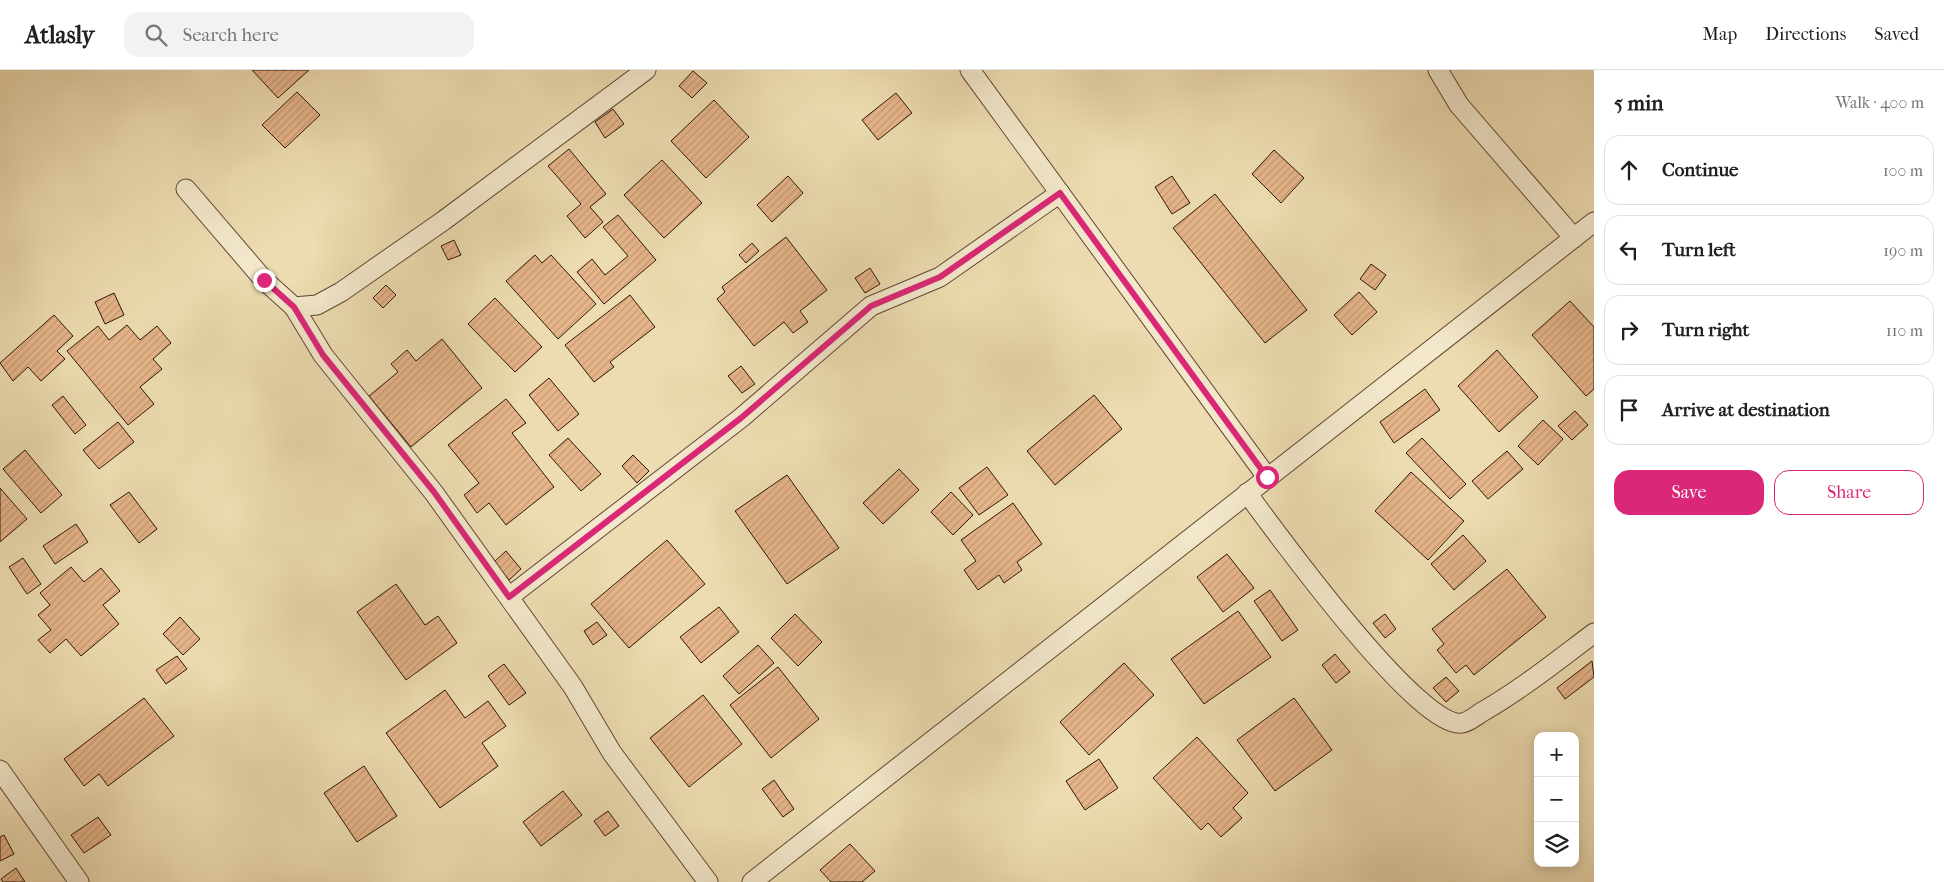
<!DOCTYPE html>
<html lang="en">
<head>
<meta charset="utf-8">
<style>
  :root { --surface:#fff; --page:#f2f2f2; --text:#202124; --muted:#757577; --line:#e0e0e0; --accent:#db2777 }
  body { margin:0; font-family:"IM FELL French Canon",serif; background:var(--page); color:var(--text) }
  .controls { position:absolute; right:15px; bottom:15px; display:grid; overflow:hidden; border-radius:10px; box-shadow:0 2px 12px #0003 }
  .controls button { width:45px; height:45px; display:grid; place-items:center; padding:0; border:0; border-bottom:1px solid var(--line); background:var(--surface); color:var(--text); font:25px sans-serif }
  .stop { position:absolute; width:15px; height:15px; margin:-11px; border:4px solid #db2777; border-radius:50%; background:#fff }
  .stop.end { background:#db2777; border-color:#fff; box-shadow:0 1px 5px #0008 }
  .list { margin:0; padding:0; list-style:none }
  h2 { display:flex; justify-content:space-between; align-items:center; height:65px; margin:0; padding:0 20px; font-size:21px }
  h2 small { font-size:16px; font-weight:400; color:var(--muted) }
  .list li { display:grid; grid-template-columns:32px 1fr auto; gap:15px; align-items:center; box-sizing:border-box; height:70px; margin:0 10px 10px; padding:0 10px; border:1px solid var(--line); border-radius:15px }
  .list b { display:block; font-size:19px; white-space:nowrap }
  .list em { font-size:16px; font-style:normal; color:var(--muted) }
  .actions { display:flex; gap:10px; padding:15px 20px }
  .actions a { flex:1; padding:11px 0; border:1px solid var(--accent); border-radius:15px; text-align:center; font-size:18px; color:var(--accent) }
  .actions .main { background:var(--accent); color:#fff }
  .icon { flex:none; width:28px; height:28px; fill:none; stroke:currentColor; stroke-width:2; stroke-linecap:round; stroke-linejoin:round }
  .map { position:relative; flex:none; width:1594px; height:812px; overflow:hidden }
  header { display:flex; align-items:center; gap:30px; box-sizing:border-box; height:70px; padding:0 25px; background:var(--surface); border-bottom:1px solid var(--line) }
  header strong { font-size:24px }
  nav { display:flex; gap:28px; margin-inline-start:auto; font-size:18px }
  .search { width:350px; height:45px; background:var(--page); display:flex; align-items:center; gap:12px; box-sizing:border-box; padding:0 18px; border-radius:15px; color:var(--muted); font-size:19px }
  main { display:flex }
  aside { flex:1; background:var(--surface) }
  .map>svg:first-child { display:block }
  .building { fill:url(#building-hatch); stroke:#311606 }
  .lines { fill:none; stroke-linecap:round; stroke-linejoin:round }
  .minor-casing { stroke:#604831; stroke-width:21 }
  .minor { stroke:#f3e8cc; stroke-width:19 }
  .route { stroke:#db2777; stroke-width:6 }
</style>
</head>
<body>
<header>
<strong>Atlasly</strong>
<div class="search"><svg class="icon" aria-label="search" viewBox="0 0 24 24"><circle cx="10" cy="10" r="6"/><path d="M15 15l6 6"/></svg>Search here</div>
<nav><a>Map</a><a>Directions</a><a>Saved</a></nav>
</header>
<main>
<div class="map">
<svg width="1594" height="812" viewBox="0 0 1594 812">
  <defs>
    <pattern id="building-hatch" width="6" height="6" patternUnits="userSpaceOnUse" patternTransform="scale(1.25)"><rect width="6" height="6" fill="#e6b58a"/><path d="M-1 1l2-2M0 6l6-6M5 7l2-2" fill="none" stroke="#c69b76"/></pattern>
  </defs>
  <rect width="100%" height="100%" fill="#eddcb1"/>
  <filter id="stains"><feTurbulence type="fractalNoise" baseFrequency=".004" numOctaves="4"/><feColorMatrix values="0 0 0 0 .2 0 0 0 0 .09 0 0 0 0 .02 0 0 0 .5 -.17"/></filter>
  <radialGradient id="worn" r=".72"><stop offset=".6" stop-color="#630" stop-opacity="0"/><stop offset="1" stop-color="#630" stop-opacity=".3"/></radialGradient>
  <g class="building">
    <polygon points="252,0 309,0 278,28"/>
    <polygon points="693,1 707,13 692,28 679,16"/>
    <polygon points="297,22 320,45 285,78 262,55"/>
    <polygon points="896,23 912,43 878,70 862,50"/>
    <polygon points="714,30 749,67 706,108 671,71"/>
    <polygon points="613,39 624,54 605,68 595,52"/>
    <polygon points="569,79 606,124 590,137 603,152 585,168 567,146 581,134 548,96"/>
    <polygon points="1274,80 1304,108 1281,133 1252,104"/>
    <polygon points="662,90 702,133 664,168 624,125"/>
    <polygon points="788,106 803,123 772,152 757,135"/>
    <polygon points="1172,106 1190,133 1172,144 1155,117"/>
    <polygon points="1215,124 1307,240 1265,273 1173,158"/>
    <polygon points="618,145 656,190 604,234 577,202 592,189 605,205 628,186 603,157"/>
    <polygon points="786,167 827,220 800,241 808,252 793,263 784,252 754,276 717,229 725,222 722,217"/>
    <polygon points="454,170 461,185 448,190 441,176"/>
    <polygon points="752,173 759,181 746,193 739,185"/>
    <polygon points="535,185 542,193 551,185 596,234 558,269 506,211"/>
    <polygon points="1371,194 1386,205 1375,220 1360,209"/>
    <polygon points="870,198 880,214 865,223 855,208"/>
    <polygon points="386,215 396,225 383,238 373,228"/>
    <polygon points="1359,222 1377,242 1352,265 1334,245"/>
    <polygon points="114,223 124,245 105,254 95,232"/>
    <polygon points="630,225 655,257 610,292 614,297 594,312 565,275"/>
    <polygon points="495,228 542,277 515,302 468,254"/>
    <polygon points="1570,231 1594,257 1594,319 1586,326 1532,265"/>
    <polygon points="54,245 73,266 57,281 65,289 41,311 28,297 13,311 0,293"/>
    <polygon points="127,255 140,270 157,256 171,273 153,289 162,299 140,317 154,334 128,355 67,281 98,256 109,270"/>
    <polygon points="442,269 482,318 411,377 369,326 398,302 391,294 407,280 416,291"/>
    <polygon points="1497,280 1538,327 1499,362 1458,316"/>
    <polygon points="741,296 755,314 742,323 728,306"/>
    <polygon points="549,308 579,344 558,361 529,325"/>
    <polygon points="1425,319 1440,340 1394,373 1380,352"/>
    <polygon points="1094,325 1122,359 1055,415 1027,381"/>
    <polygon points="63,326 86,355 75,364 52,335"/>
    <polygon points="506,329 526,353 512,363 554,417 506,455 489,433 477,443 464,425 479,413 448,375"/>
    <polygon points="1575,341 1588,355 1572,370 1558,356"/>
    <polygon points="1543,350 1563,369 1538,395 1518,376"/>
    <polygon points="118,352 134,372 99,399 83,380"/>
    <polygon points="568,368 601,404 581,421 549,385"/>
    <polygon points="1422,368 1466,414 1450,429 1406,383"/>
    <polygon points="25,380 62,425 41,443 3,399"/>
    <polygon points="1507,381 1523,399 1488,429 1472,411"/>
    <polygon points="633,385 649,401 637,413 622,396"/>
    <polygon points="987,397 1008,425 979,445 959,418"/>
    <polygon points="899,399 919,420 883,454 863,433"/>
    <polygon points="1411,402 1464,451 1428,490 1375,441"/>
    <polygon points="787,405 839,478 787,514 735,441"/>
    <polygon points="0,418 27,449 0,472"/>
    <polygon points="129,422 157,459 139,473 110,435"/>
    <polygon points="951,422 973,445 953,465 931,442"/>
    <polygon points="1013,433 1042,474 1017,492 1022,500 1004,513 999,505 978,520 964,500 976,491 961,470"/>
    <polygon points="76,454 88,472 55,494 43,476"/>
    <polygon points="1463,465 1486,491 1454,520 1431,494"/>
    <polygon points="667,470 705,514 629,578 591,534"/>
    <polygon points="506,481 521,499 509,510 494,492"/>
    <polygon points="1227,484 1254,518 1223,542 1197,507"/>
    <polygon points="23,488 41,514 27,524 9,497"/>
    <polygon points="71,497 84,512 101,498 120,521 103,535 119,554 81,586 66,569 50,583 38,570 51,560 38,545 50,535 40,523"/>
    <polygon points="1507,499 1546,547 1474,605 1466,595 1456,603 1437,580 1444,574 1432,559"/>
    <polygon points="396,514 425,555 438,546 457,573 406,610 357,542"/>
    <polygon points="1270,520 1298,560 1282,571 1254,531"/>
    <polygon points="719,537 739,562 701,593 680,567"/>
    <polygon points="1238,541 1271,587 1204,634 1171,589"/>
    <polygon points="795,544 822,572 798,596 771,568"/>
    <polygon points="1385,544 1396,559 1385,568 1373,553"/>
    <polygon points="180,547 200,569 183,585 163,564"/>
    <polygon points="597,552 607,565 593,575 584,561"/>
    <polygon points="758,575 774,593 739,624 723,606"/>
    <polygon points="1335,584 1350,602 1336,613 1322,595"/>
    <polygon points="177,586 187,599 166,614 156,600"/>
    <polygon points="1592,591 1594,607 1565,629 1557,618"/>
    <polygon points="1124,593 1154,625 1089,685 1060,652"/>
    <polygon points="504,594 526,623 509,635 488,606"/>
    <polygon points="778,597 819,649 771,688 730,635"/>
    <polygon points="1446,607 1459,621 1446,632 1433,618"/>
    <polygon points="445,620 465,648 488,631 506,656 482,673 498,696 440,738 386,663"/>
    <polygon points="703,625 742,674 689,717 650,668"/>
    <polygon points="144,628 174,666 108,716 99,704 84,716 64,689"/>
    <polygon points="1294,628 1332,680 1275,721 1237,670"/>
    <polygon points="1197,667 1248,723 1233,738 1242,748 1221,767 1208,753 1201,760 1153,708"/>
    <polygon points="1099,689 1118,718 1085,740 1066,711"/>
    <polygon points="364,696 397,746 357,772 324,723"/>
    <polygon points="774,710 794,739 783,747 762,719"/>
    <polygon points="563,721 582,745 541,776 523,752"/>
    <polygon points="608,741 619,756 605,766 594,751"/>
    <polygon points="98,747 111,765 84,783 71,765"/>
    <polygon points="4,765 14,784 0,791 0,767"/>
    <polygon points="850,774 875,801 862,812 831,812 820,800"/>
    <polygon points="16,798 25,812 3,812 1,809"/>
  </g>
  <g class="lines">
    <defs>
      <g id="minor">
        <polyline points="970,0 1267,407"/>
        <polyline points="1438,0 1459,35 1574,168"/>
        <polyline points="186,119 264,210 294,237 317,235 341,222 443,151 646,0"/>
        <polyline points="294,237 323,285 434,423 573,617 612,683 708,812"/>
        <path d="M1247 423C1275 461 1420 661 1462 653 1469 652 1477 645 1482 642 1522 619 1558 590 1594 563"/>
        <polyline points="509,527 741,348 871,236 940,207 1060,123"/>
        <polyline points="0,700 79,812"/>
        <polyline points="752,812 1594,152"/>
      </g>
    </defs>
    <use href="#minor" class="minor-casing"/>
    <use href="#minor" class="minor"/>
  </g>
  <g class="lines">
    <polyline class="route" points="264,210 294,237 323,285 434,422 509,527 741,348 871,236 940,207 1060,123 1267,407"/>
  </g>
  <rect width="100%" height="100%" filter="url(#stains)"/>
  <rect width="100%" height="100%" fill="url(#worn)"/>
</svg>
<div class="controls">
<button>+</button>
<button>−</button>
<button><svg class="icon" aria-label="layers" viewBox="0 0 24 24"><path d="M12 4l9 5-9 5-9-5zM3 14l9 5 9-5"/></svg></button>
</div>
<div class="stop" style="left:1267px;top:407px"></div>
<div class="stop end" style="left:264px;top:210px"></div>
</div>
<aside>
<h2>5 min<small>Walk · 400 m</small></h2>
<ul class="list">
<li><svg class="icon" aria-label="ahead" viewBox="0 0 24 24"><path d="M12 20V5M6 11l6-6 6 6"/></svg><div><b>Continue</b></div><em>100 m</em></li>
<li><svg class="icon" aria-label="left" viewBox="0 0 24 24"><path d="M17 20v-9H6M10 6l-5 5 5 5"/></svg><div><b>Turn left</b></div><em>190 m</em></li>
<li><svg class="icon" aria-label="right" viewBox="0 0 24 24"><path d="M7 20v-9h11M14 6l5 5-5 5"/></svg><div><b>Turn right</b></div><em>110 m</em></li>
<li><svg class="icon" aria-label="arrive" viewBox="0 0 24 24"><path d="M6 21V4h12l-3 4 3 4H6"/></svg><div><b>Arrive at destination</b></div></li>
</ul>
<div class="actions"><a class="main">Save</a><a>Share</a></div>
</aside>
</main>
</body>
</html>
